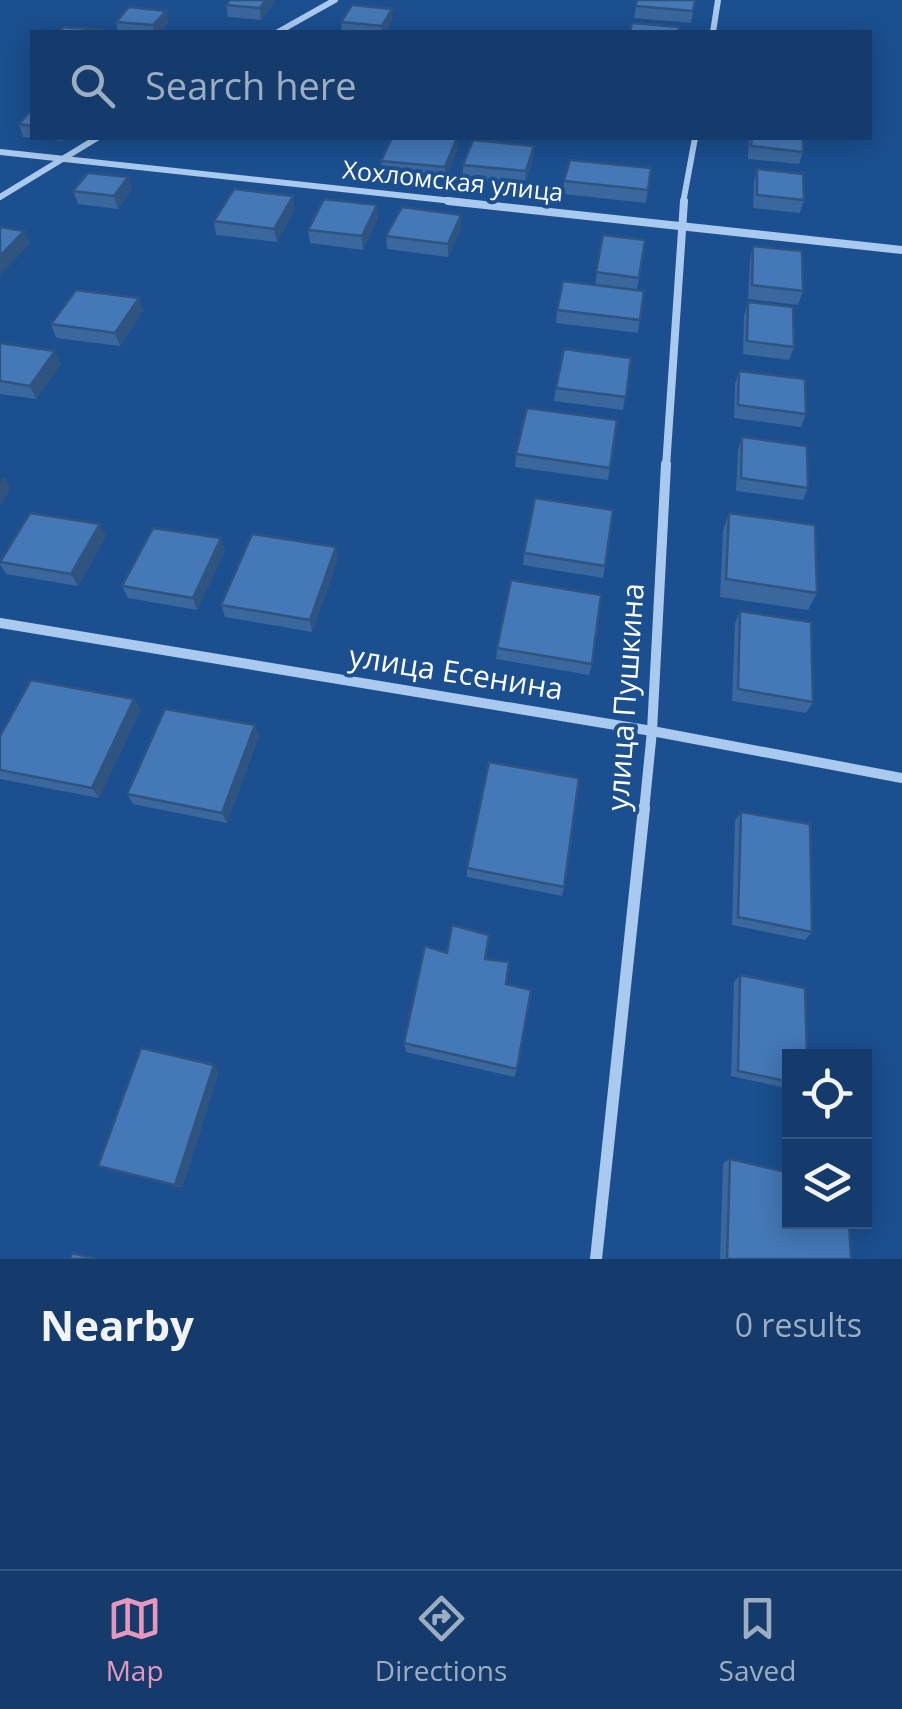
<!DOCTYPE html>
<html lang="en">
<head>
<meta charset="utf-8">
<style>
  :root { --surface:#143b6b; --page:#1d4271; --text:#f1f3f6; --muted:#9dadc1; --line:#33557e; --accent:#e797bd }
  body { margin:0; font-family:"Open Sans",sans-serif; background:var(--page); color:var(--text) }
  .controls { position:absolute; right:30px; bottom:30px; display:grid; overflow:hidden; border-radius:0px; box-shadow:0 5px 25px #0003 }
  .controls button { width:90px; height:90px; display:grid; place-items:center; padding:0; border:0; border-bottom:2px solid var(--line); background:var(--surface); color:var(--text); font:50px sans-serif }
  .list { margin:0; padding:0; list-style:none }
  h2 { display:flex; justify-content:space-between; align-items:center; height:130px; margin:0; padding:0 40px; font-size:42px }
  h2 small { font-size:32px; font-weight:400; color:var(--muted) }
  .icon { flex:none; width:55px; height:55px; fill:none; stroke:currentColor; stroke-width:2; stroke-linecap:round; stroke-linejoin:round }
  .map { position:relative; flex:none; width:902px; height:1259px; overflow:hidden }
  .search { position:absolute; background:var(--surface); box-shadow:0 5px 25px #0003; left:30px; right:30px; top:30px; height:110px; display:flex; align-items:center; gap:25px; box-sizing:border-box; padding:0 35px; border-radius:0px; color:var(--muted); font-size:38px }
  .sheet { height:310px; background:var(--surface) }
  nav { display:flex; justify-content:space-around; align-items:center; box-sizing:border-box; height:140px; border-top:2px solid var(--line); background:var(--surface); font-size:28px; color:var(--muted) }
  nav a { display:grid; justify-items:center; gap:5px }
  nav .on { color:var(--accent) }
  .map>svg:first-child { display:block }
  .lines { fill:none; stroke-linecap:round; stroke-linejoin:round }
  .minor-far3 { stroke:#a9c9ee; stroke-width:6 }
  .minor-far2 { stroke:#a9c9ee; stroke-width:8 }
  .minor-far1 { stroke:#a9c9ee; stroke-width:10 }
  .minor { stroke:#a9c9ee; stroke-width:12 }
  .wall { fill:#3a679d }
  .shaded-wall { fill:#305480 }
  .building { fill:#4478b7; stroke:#305480; stroke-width:2.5 }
  .labels { text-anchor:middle; stroke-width:8; stroke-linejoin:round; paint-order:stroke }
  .far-street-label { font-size:25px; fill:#fff; stroke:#1b4f8f }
  .street-label { font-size:30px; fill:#fff; stroke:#1b4f8f }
</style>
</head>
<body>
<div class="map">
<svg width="902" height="1259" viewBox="0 0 902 1259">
  <rect width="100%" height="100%" fill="#1b4f8f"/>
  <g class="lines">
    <g class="minor-far3">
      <polyline points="278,32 335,0"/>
      <polyline points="713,32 718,0"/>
      <polyline points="0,152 471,203"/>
      <polyline points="0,197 97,138"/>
      <polyline points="683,203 695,138"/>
    </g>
    <g class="minor-far2">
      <polyline points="448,201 902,250"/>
      <polyline points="666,467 684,201"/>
    </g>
    <g class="minor-far1">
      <polyline points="0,623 652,731 902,778"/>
      <polyline points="644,811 652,731 666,464"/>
    </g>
    <polyline class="minor" points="596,1259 644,808"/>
  </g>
  <g class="wall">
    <polygon points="637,0 695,0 691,23 634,18"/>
    <polygon points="274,3 261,20 228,17 226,5"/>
    <polygon points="392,9 392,21 386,32 342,32 341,22"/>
    <polygon points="166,11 168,23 160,32 118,32 116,22"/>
    <polygon points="32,110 32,138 65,138 62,141 23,137 19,124"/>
    <polygon points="457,138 457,150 445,180 382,173 381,161"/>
    <polygon points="749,138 803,138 803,152 799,164 748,159"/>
    <polygon points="533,159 525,184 463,178 463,165"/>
    <polygon points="651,168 646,203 563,194 564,181"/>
    <polygon points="757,169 804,200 800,213 753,208 754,182"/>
    <polygon points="128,177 132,190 118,209 78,204 73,191"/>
    <polygon points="295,209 277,242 216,235 214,221"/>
    <polygon points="378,218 363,250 310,243 308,230"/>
    <polygon points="461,228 448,257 387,249 386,236"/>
    <polygon points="603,235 645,240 637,290 644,291 638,333 556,323 557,310 595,285"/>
    <polygon points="753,246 803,291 798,305 748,299 750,259"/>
    <polygon points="748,302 794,347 789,360 743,354 744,315"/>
    <polygon points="143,311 120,346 56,338 51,324"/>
    <polygon points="0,343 61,364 36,399 0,394"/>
    <polygon points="631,358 623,410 554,401 556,388"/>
    <polygon points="739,371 806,414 801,427 734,418 735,384"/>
    <polygon points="617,420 608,480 515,467 516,454"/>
    <polygon points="742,437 808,488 803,500 736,491 738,450"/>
    <polygon points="729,513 817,593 808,610 720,597 723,531"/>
    <polygon points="106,536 78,586 6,574 0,564 0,560"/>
    <polygon points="221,538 225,551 197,610 128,598 122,586"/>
    <polygon points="524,553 605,566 603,578 523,565"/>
    <polygon points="338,559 312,632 225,617 221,605"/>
    <polygon points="740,611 813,702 806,713 732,701 735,623"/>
    <polygon points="497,648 592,664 589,675 496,659"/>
    <polygon points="134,699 140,710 99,798 0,779 0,736"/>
    <polygon points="259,736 227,823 133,804 127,794"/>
    <polygon points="741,812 812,932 805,940 732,925 735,821"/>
    <polygon points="467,868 564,887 562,896 467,877"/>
    <polygon points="447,953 486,959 506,984 517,1069 514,1077 406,1052 404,1043"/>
    <polygon points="740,975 790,1056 790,1089 731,1076 734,982"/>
    <polygon points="219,1071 182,1188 98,1166"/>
    <polygon points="730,1159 851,1259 720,1259 723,1163"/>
  </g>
  <g class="shaded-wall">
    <polygon points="266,0 274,0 274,3 261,20 260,8"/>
    <polygon points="392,9 392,21 386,32 382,32 382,26"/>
    <polygon points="166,11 168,23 160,32 154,32 153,25"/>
    <polygon points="457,138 457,150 445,180 445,167"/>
    <polygon points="534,146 533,159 525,184 526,171"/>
    <polygon points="128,177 132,190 118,209 114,196"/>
    <polygon points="293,196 295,209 277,242 274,229"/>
    <polygon points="377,205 378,218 363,250 362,236"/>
    <polygon points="461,215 461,228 448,257 448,244"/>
    <polygon points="24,231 30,244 0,275 0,256"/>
    <polygon points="139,298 143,311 120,346 115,333"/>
    <polygon points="55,351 61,364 36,399 30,386"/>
    <polygon points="4,476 11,489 0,505 0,482"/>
    <polygon points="100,524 106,536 78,586 71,574"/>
    <polygon points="221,538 225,551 197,610 193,598"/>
    <polygon points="336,547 338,559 312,632 310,620"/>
    <polygon points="134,699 140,710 99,798 92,788"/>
    <polygon points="255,725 259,736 227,823 222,813"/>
    <polygon points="214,1065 219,1071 182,1188 175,1185"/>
  </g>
  <g class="building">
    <polygon points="230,0 266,0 260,8 226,5"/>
    <polygon points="637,0 695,0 693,11 636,6"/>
    <polygon points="352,5 392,9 382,26 341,22"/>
    <polygon points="129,7 166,11 153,25 116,22"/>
    <polygon points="632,23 679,27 678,32 630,32"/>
    <polygon points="64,27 102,30 100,32 58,32"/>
    <polygon points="32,110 32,126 19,124"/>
    <polygon points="392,138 457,138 445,167 381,161"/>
    <polygon points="752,138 803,138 803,152 751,146"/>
    <polygon points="473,140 534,146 526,171 463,165"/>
    <polygon points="570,160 651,168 648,190 564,181"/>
    <polygon points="757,169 803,174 804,200 757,195"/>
    <polygon points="88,173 128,177 114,196 73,191"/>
    <polygon points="234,189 293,196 274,229 214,221"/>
    <polygon points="324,199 377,205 362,236 308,230"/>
    <polygon points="402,207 461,215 448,244 386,236"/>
    <polygon points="0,227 24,231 0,256"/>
    <polygon points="603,235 645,240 639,278 596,272"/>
    <polygon points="753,246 802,251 803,291 752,285"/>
    <polygon points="563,281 644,291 640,320 557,310"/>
    <polygon points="76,290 139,298 115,333 51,324"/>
    <polygon points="748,302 793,307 794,347 747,341"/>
    <polygon points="0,343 55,351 30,386 0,381"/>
    <polygon points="564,349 631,358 626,397 556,388"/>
    <polygon points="739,371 805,379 806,414 738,405"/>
    <polygon points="527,408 617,420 610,468 516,454"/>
    <polygon points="742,437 807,446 808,488 741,478"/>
    <polygon points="535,498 613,510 605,566 524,553"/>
    <polygon points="30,513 100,524 71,574 0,562"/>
    <polygon points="729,513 815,525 817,593 726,579"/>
    <polygon points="153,528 221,538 193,598 122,586"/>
    <polygon points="252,534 336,547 310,620 221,605"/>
    <polygon points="511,580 601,595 592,664 497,648"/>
    <polygon points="740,611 811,622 813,702 738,689"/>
    <polygon points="31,680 134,699 92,788 0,770 0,736"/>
    <polygon points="165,709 255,725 222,813 127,794"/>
    <polygon points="489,762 579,778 564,887 467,868"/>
    <polygon points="741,812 810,824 812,932 738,917"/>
    <polygon points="452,925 489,935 485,959 509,962 506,984 531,990 517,1069 404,1043 425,946 447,953"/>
    <polygon points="740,975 805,988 807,1056 790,1056 790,1082 738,1071"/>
    <polygon points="141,1048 214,1065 175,1185 98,1166"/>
    <polygon points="730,1159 790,1173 790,1222 849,1222 851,1259 727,1259"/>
    <polygon points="72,1253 96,1259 70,1259"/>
  </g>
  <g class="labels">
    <g class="far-street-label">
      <text transform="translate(453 181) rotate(6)" y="9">Хохломская улица</text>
    </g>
    <g class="street-label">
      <text transform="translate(456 673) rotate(9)" y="10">улица Есенина</text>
      <text transform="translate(626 697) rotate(-86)" y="10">улица Пушкина</text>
    </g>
  </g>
</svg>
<div class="controls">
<button><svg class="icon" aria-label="locate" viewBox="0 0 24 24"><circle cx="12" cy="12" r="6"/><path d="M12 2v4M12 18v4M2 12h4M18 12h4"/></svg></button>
<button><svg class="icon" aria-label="layers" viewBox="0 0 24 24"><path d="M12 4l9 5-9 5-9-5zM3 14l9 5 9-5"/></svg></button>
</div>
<div class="search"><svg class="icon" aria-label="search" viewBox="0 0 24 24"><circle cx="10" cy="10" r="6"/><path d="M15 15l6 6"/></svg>Search here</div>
</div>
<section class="sheet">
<h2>Nearby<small>0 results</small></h2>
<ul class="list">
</ul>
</section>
<nav>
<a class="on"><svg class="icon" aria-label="map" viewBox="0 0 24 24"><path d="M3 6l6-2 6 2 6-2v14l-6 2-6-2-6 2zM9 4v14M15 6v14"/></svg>Map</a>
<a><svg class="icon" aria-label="directions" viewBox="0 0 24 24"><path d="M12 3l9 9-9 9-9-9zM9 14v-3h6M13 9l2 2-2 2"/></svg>Directions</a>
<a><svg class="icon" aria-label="saved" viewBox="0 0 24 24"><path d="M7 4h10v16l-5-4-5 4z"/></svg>Saved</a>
</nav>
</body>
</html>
